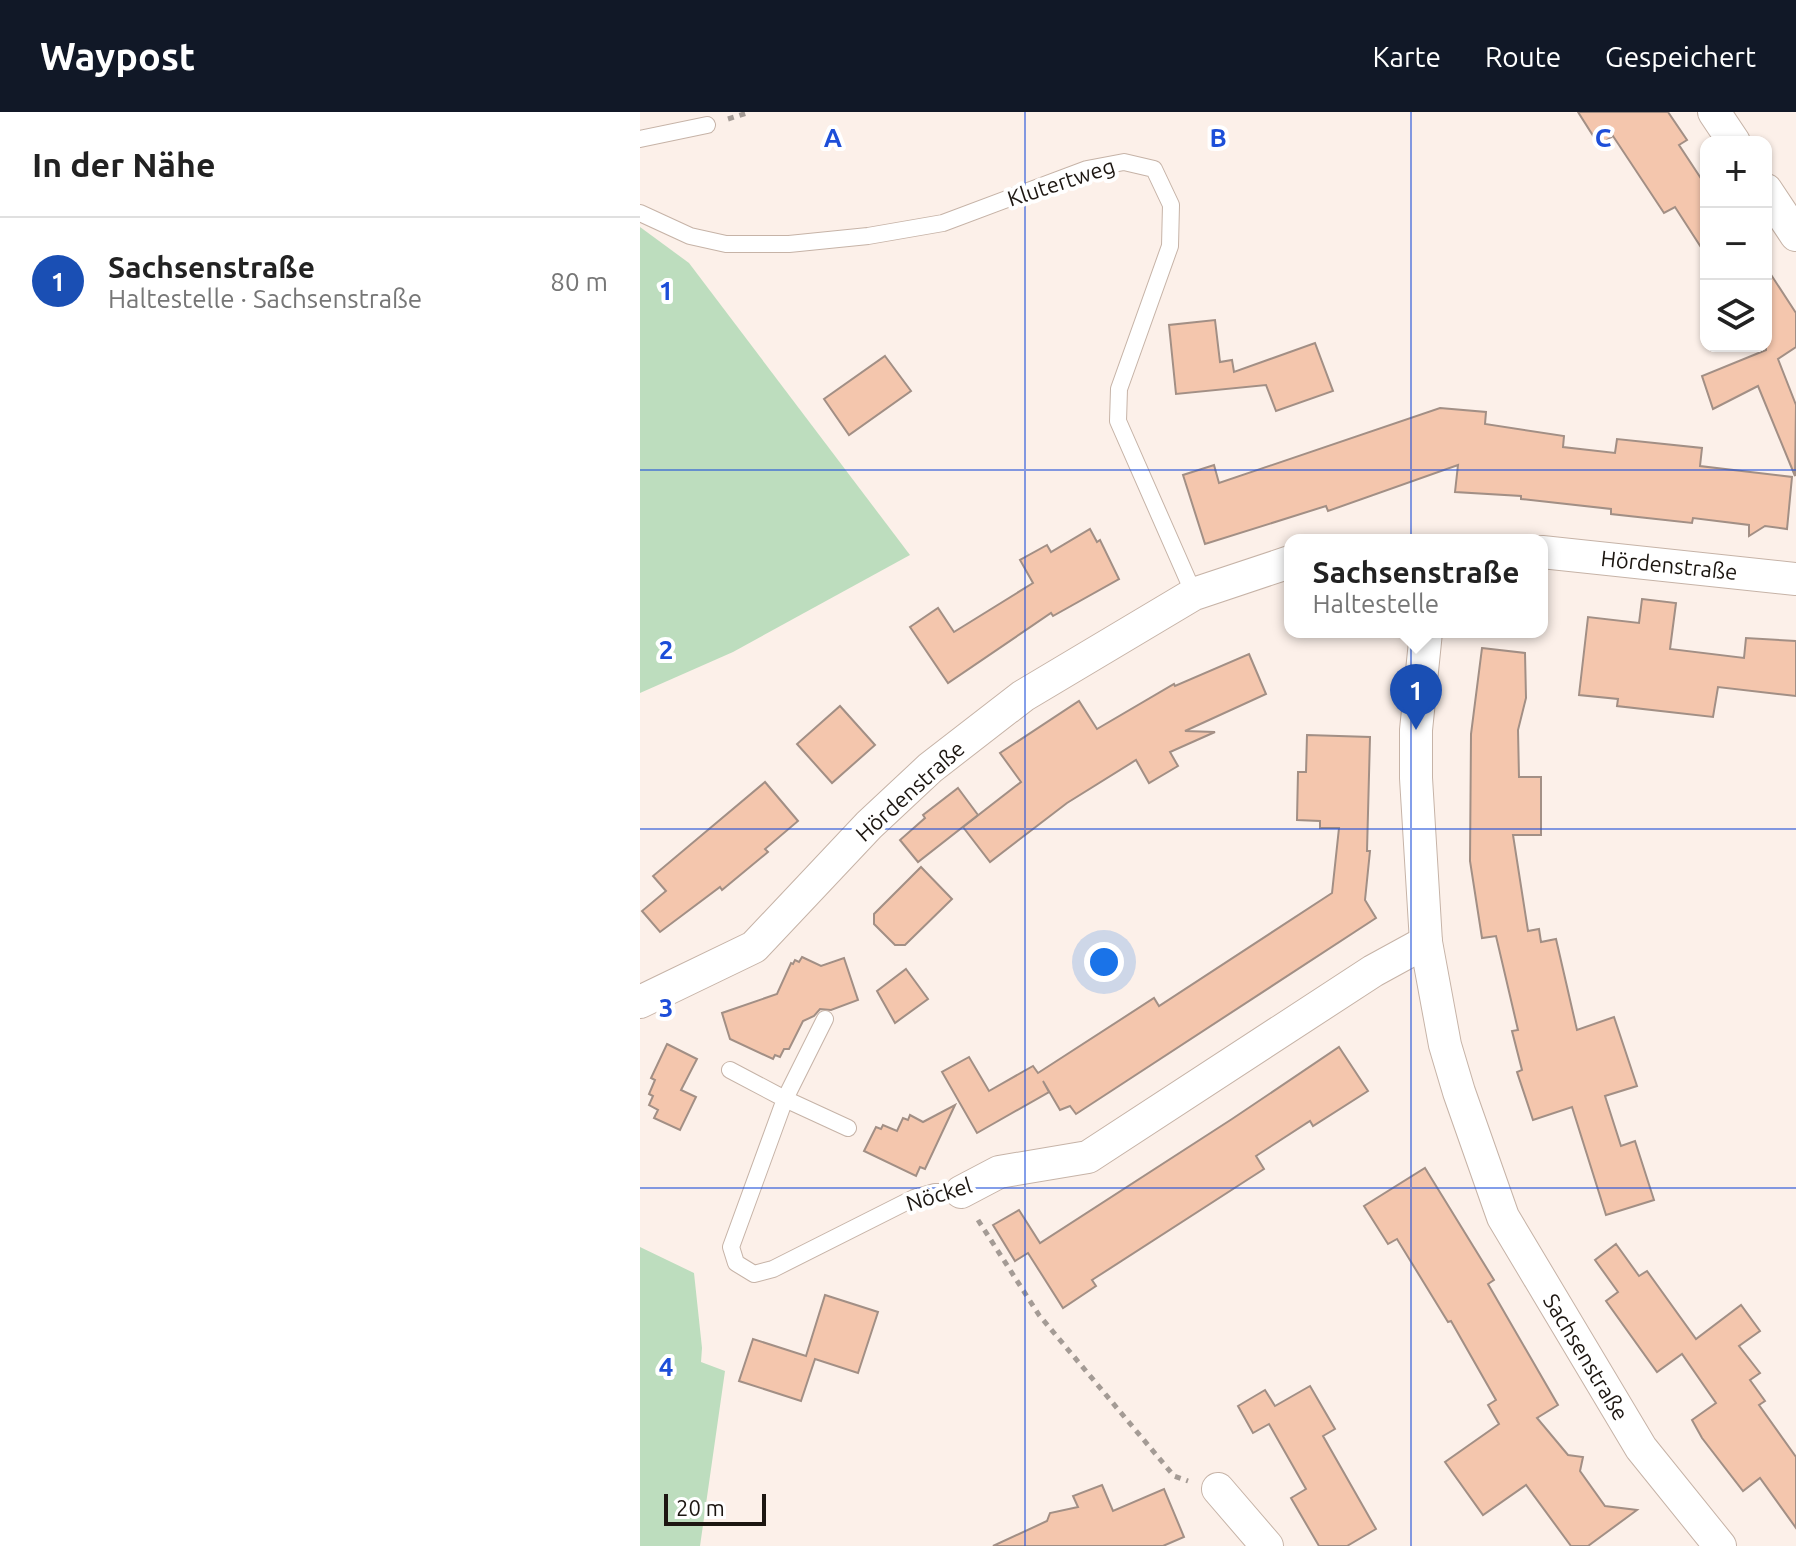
<!DOCTYPE html>
<html lang="de">
<head>
<meta charset="utf-8">
<style>
  :root { --surface:#fff; --page:#f2f2f2; --text:#222; --muted:#767676; --line:#e0e0e0; --accent:#111827 }
  body { margin:0; font-family:Ubuntu,sans-serif; background:var(--page); color:var(--text) }
  .controls { position:absolute; right:24px; top:24px; display:grid; overflow:hidden; border-radius:16px; box-shadow:0 2px 6px #0004 }
  .controls button { width:72px; height:72px; display:grid; place-items:center; padding:0; border:0; border-bottom:2px solid var(--line); background:var(--surface); color:var(--text); font:40px sans-serif }
  .scale { position:absolute; left:24px; bottom:20px; width:102px; box-sizing:border-box; padding-left:8px; border:4px solid #1c1611; border-top:0; font-size:22px; line-height:28px; white-space:nowrap; color:#1c1611; -webkit-text-stroke:6px #fff; paint-order:stroke }
  .you { position:absolute; left:464px; top:850px; width:28px; height:28px; margin:-20px; border:6px solid #fff; border-radius:50%; background:#1a73e8; box-shadow:0 0 0 12px #1a73e833 }
  .badge { display:grid; place-items:center; width:52px; height:52px; border-radius:50%; background:var(--accent); color:#fff; font-size:26px; font-weight:700 }
  .pin { position:absolute; translate:-50% -66px; filter:drop-shadow(0 2px 4px #0008) }
  .pin::after { content:''; position:absolute; top:42px; width:28px; height:24px; background:inherit; clip-path:polygon(0 0,100% 0,50% 100%) }
  .popup { position:absolute; left:644px; top:422px; width:264px; height:104px; box-sizing:border-box; display:grid; place-content:center; border-radius:16px; background:var(--surface); filter:drop-shadow(0 2px 6px #0005); font-size:26px; white-space:nowrap; color:var(--muted) }
  .popup b { font-size:30px; color:var(--text) }
  .popup::after { content:''; position:absolute; left:50%; top:100%; margin-left:-16px; border:16px solid transparent; border-top-color:var(--surface) }
  .list { margin:0; padding:0; list-style:none }
  h2 { display:flex; justify-content:space-between; align-items:center; height:104px; margin:0; padding:0 32px; font-size:34px }
  h2 small { font-size:26px; font-weight:400; color:var(--muted) }
  .list li { display:grid; grid-template-columns:52px 1fr auto; gap:24px; align-items:center; box-sizing:border-box; height:128px; padding:0 32px; border-top:2px solid var(--line) }
  .list b { display:block; font-size:30px; white-space:nowrap }
  .list p { margin:0; font-size:26px; white-space:nowrap; color:var(--muted) }
  .list em { font-size:26px; font-style:normal; color:var(--muted) }
  .icon { flex:none; width:44px; height:44px; fill:none; stroke:currentColor; stroke-width:2; stroke-linecap:round; stroke-linejoin:round }
  .map { position:relative; flex:none; width:1156px; height:1434px; overflow:hidden }
  header { display:flex; align-items:center; gap:48px; box-sizing:border-box; height:112px; padding:0 40px; background:var(--accent); color:#fff }
  header strong { font-size:38px }
  nav { display:flex; gap:44px; margin-inline-start:auto; font-size:28px }
  main { display:flex }
  aside { flex:1; background:var(--surface) }
  .map>svg:first-child { display:block }
  .green { fill:#bdddbe }
  .building { fill:#f4c6ad; stroke:#a28f85; stroke-width:2 }
  .lines { fill:none; stroke-linecap:round; stroke-linejoin:round }
  .lane-casing { stroke:#c6b3a7; stroke-width:18 }
  .street-casing { stroke:#c6b3a7; stroke-width:34 }
  .path { stroke:#a49b95; stroke-width:5; stroke-dasharray:6 6; stroke-linecap:butt }
  .lane { stroke:#fff; stroke-width:16 }
  .street { stroke:#fff; stroke-width:32 }
  .grid { fill:none; stroke:#1d4ed8; stroke-width:2; stroke-opacity:0.55 }
  .labels { text-anchor:middle; stroke-width:8; stroke-linejoin:round; paint-order:stroke }
  .street-label { font-size:22px; fill:#1c1611; stroke:#fff }
  .grid-label { font-size:26px; text-anchor:middle; font-weight:bold; fill:#1d4ed8; stroke:#fff; stroke-width:8; stroke-linejoin:round; paint-order:stroke }
</style>
</head>
<body>
<header>
<strong>Waypost</strong>
<nav><a>Karte</a><a>Route</a><a>Gespeichert</a></nav>
</header>
<main>
<aside>
<h2>In der Nähe<small></small></h2>
<ul class="list">
<li><span class="badge" style="background:#1a4fb4">1</span><div><b>Sachsenstraße</b><p>Haltestelle · Sachsenstraße</p></div><em>80 m</em></li>
</ul>
</aside>
<div class="map">
<svg width="1156" height="1434" viewBox="0 0 1156 1434">
  <rect width="100%" height="100%" fill="#fcf0e9"/>
  <g class="green">
    <polygon points="0,115 49,151 270,443 93,540 0,581"/>
    <polygon points="0,1135 54,1161 62,1236 61,1250 85,1259 60,1434 0,1434"/>
  </g>
  <g class="building">
    <polygon points="938,0 1028,0 1047,28 1039,33 1066,74 1066,143 1035,95 1024,101 973,24 959,33"/>
    <polygon points="1126,155 1156,201 1156,235 1138,247 1156,293 1155,364 1118,274 1073,297 1062,264 1126,238"/>
    <polygon points="575,208 580,250 592,248 594,260 675,231 693,279 636,299 626,273 536,282 529,213"/>
    <polygon points="245,244 271,279 209,323 184,287"/>
    <polygon points="800,296 846,300 845,312 924,324 923,335 975,341 977,327 1062,336 1060,354 1152,365 1147,417 1125,414 1109,424 1109,413 1053,406 1052,411 971,402 971,397 881,387 881,384 815,380 818,353 688,399 686,394 565,432 543,363 574,353 579,371"/>
    <polygon points="450,417 457,430 460,428 479,467 413,504 411,501 308,571 270,515 298,496 314,520 393,471 380,448 407,433 411,440"/>
    <polygon points="1002,487 1036,491 1030,537 1104,546 1106,526 1156,529 1156,584 1078,575 1073,605 977,594 978,587 939,583 948,505 999,511"/>
    <polygon points="842,536 885,541 886,586 878,618 879,665 901,665 901,723 873,723 888,819 899,817 901,830 916,827 937,918 974,905 997,974 965,984 981,1034 995,1029 1014,1088 966,1103 932,995 893,1008 877,960 882,958 872,919 878,918 856,824 842,826 830,749 831,622"/>
    <polygon points="609,542 626,582 545,619 575,620 530,640 538,654 509,671 496,648 427,691 350,750 323,715 381,670 360,641 439,589 457,617 534,572 535,574"/>
    <polygon points="200,594 235,633 192,671 157,632"/>
    <polygon points="667,623 730,625 727,739 730,739 725,788 736,806 436,1002 430,994 420,998 403,969 409,980 337,1021 302,960 329,945 349,979 393,954 398,961 514,886 519,894 692,781 699,716 680,716 680,709 657,708 658,660 666,660"/>
    <polygon points="125,670 158,709 125,737 128,740 82,778 80,775 20,820 2,799 26,779 13,764"/>
    <polygon points="318,676 338,703 278,750 260,728 285,706 283,703"/>
    <polygon points="281,755 312,787 265,833 255,833 234,812 234,802"/>
    <polygon points="162,845 181,854 204,846 218,888 191,898 180,897 174,904 163,909 149,937 144,937 140,945 135,943 133,947 90,927 82,901 137,882 151,851 153,852 155,848 159,850"/>
    <polygon points="266,857 288,887 255,911 237,879"/>
    <polygon points="27,932 57,947 41,978 56,985 40,1018 14,1006 18,998 9,993 13,984 9,982 15,968 11,966"/>
    <polygon points="699,935 728,979 673,1014 670,1009 616,1044 624,1057 452,1168 456,1174 423,1196 388,1141 375,1149 353,1113 379,1098 400,1131 592,1007"/>
    <polygon points="315,993 285,1057 280,1055 276,1064 224,1039 236,1015 241,1017 243,1013 257,1019 263,1006 268,1008 270,1003 283,1010"/>
    <polygon points="785,1056 854,1168 848,1172 918,1293 897,1306 928,1343 943,1345 940,1359 965,1394 997,1398 948,1434 931,1434 886,1373 843,1403 805,1350 859,1312 848,1293 856,1288 811,1209 808,1210 757,1127 748,1132 724,1094"/>
    <polygon points="976,1132 999,1164 1007,1159 1056,1227 1101,1193 1120,1219 1099,1234 1120,1261 1110,1268 1125,1289 1119,1293 1156,1345 1156,1416 1120,1366 1103,1379 1062,1326 1052,1308 1076,1291 1042,1242 1017,1260 966,1189 978,1180 955,1148"/>
    <polygon points="185,1183 238,1200 218,1261 175,1247 161,1289 99,1269 113,1227 166,1244"/>
    <polygon points="670,1274 695,1317 683,1324 736,1417 707,1434 679,1434 651,1386 666,1377 629,1312 613,1321 598,1294 625,1278 635,1294"/>
    <polygon points="462,1373 473,1399 524,1377 544,1425 523,1434 353,1434 407,1409 410,1401 438,1395 433,1384"/>
  </g>
  <g class="lines">
    <defs>
      <g id="lane">
        <polyline points="0,27 67,13"/>
        <polyline points="0,101 50,124 86,132 149,132 228,124 303,111 447,57 484,50 514,57 531,93 530,134 479,277 478,309 554,482"/>
        <polyline points="185,907 145,987 208,1016"/>
        <polyline points="90,958 145,987 91,1135 96,1151 114,1162 133,1157 274,1086 295,1080 321,1080"/>
      </g>
      <g id="street">
        <polyline points="1074,0 1094,30"/>
        <polyline points="1126,78 1156,123"/>
        <polyline points="902,440 1156,467"/>
        <polyline points="786,520 776,618 776,666 786,830 805,933 819,980 863,1105 1001,1336 1080,1434"/>
        <polyline points="0,890 114,835 229,713 290,656 383,584 554,482 650,450"/>
        <polyline points="321,1080 359,1060 448,1045 733,859 786,830"/>
        <polyline points="578,1377 627,1434"/>
      </g>
    </defs>
    <use href="#lane" class="lane-casing"/>
    <use href="#street" class="street-casing"/>
    <g class="path">
      <polyline points="88,7 110,0"/>
      <polyline points="338,1108 399,1203 534,1364 548,1369"/>
    </g>
    <use href="#lane" class="lane"/>
    <use href="#street" class="street"/>
  </g>
  <path class="grid" d="M385 0V1434M771 0V1434M0 358H1156M0 717H1156M0 1076H1156"/>
  <g class="labels">
    <g class="street-label">
      <text transform="translate(421 70) rotate(-18)" y="8">Klutertweg</text>
      <text transform="translate(1029 453) rotate(6)" y="8">Hördenstraße</text>
      <text transform="translate(270 679) rotate(-42)" y="8">Hördenstraße</text>
      <text transform="translate(299 1082) rotate(-17)" y="8">Nöckel</text>
      <text transform="translate(946 1245) rotate(59)" y="8">Sachsenstraße</text>
    </g>
  </g>
  <g class="grid-label">
    <text x="193" y="35">A</text>
    <text x="578" y="35">B</text>
    <text x="963" y="35">C</text>
    <text x="26" y="188">1</text>
    <text x="26" y="547">2</text>
    <text x="26" y="905">3</text>
    <text x="26" y="1264">4</text>
  </g>
</svg>
<div class="controls">
<button>+</button>
<button>−</button>
<button><svg class="icon" aria-label="layers" viewBox="0 0 24 24"><path d="M12 4l9 5-9 5-9-5zM3 14l9 5 9-5"/></svg></button>
</div>
<div class="scale">20 m</div>
<div class="you"></div>
<div class="pin badge" style="left:776px;top:618px;background:#1a4fb4">1</div>
<div class="popup"><b>Sachsenstraße</b>Haltestelle</div>
</div>
</main>
</body>
</html>
